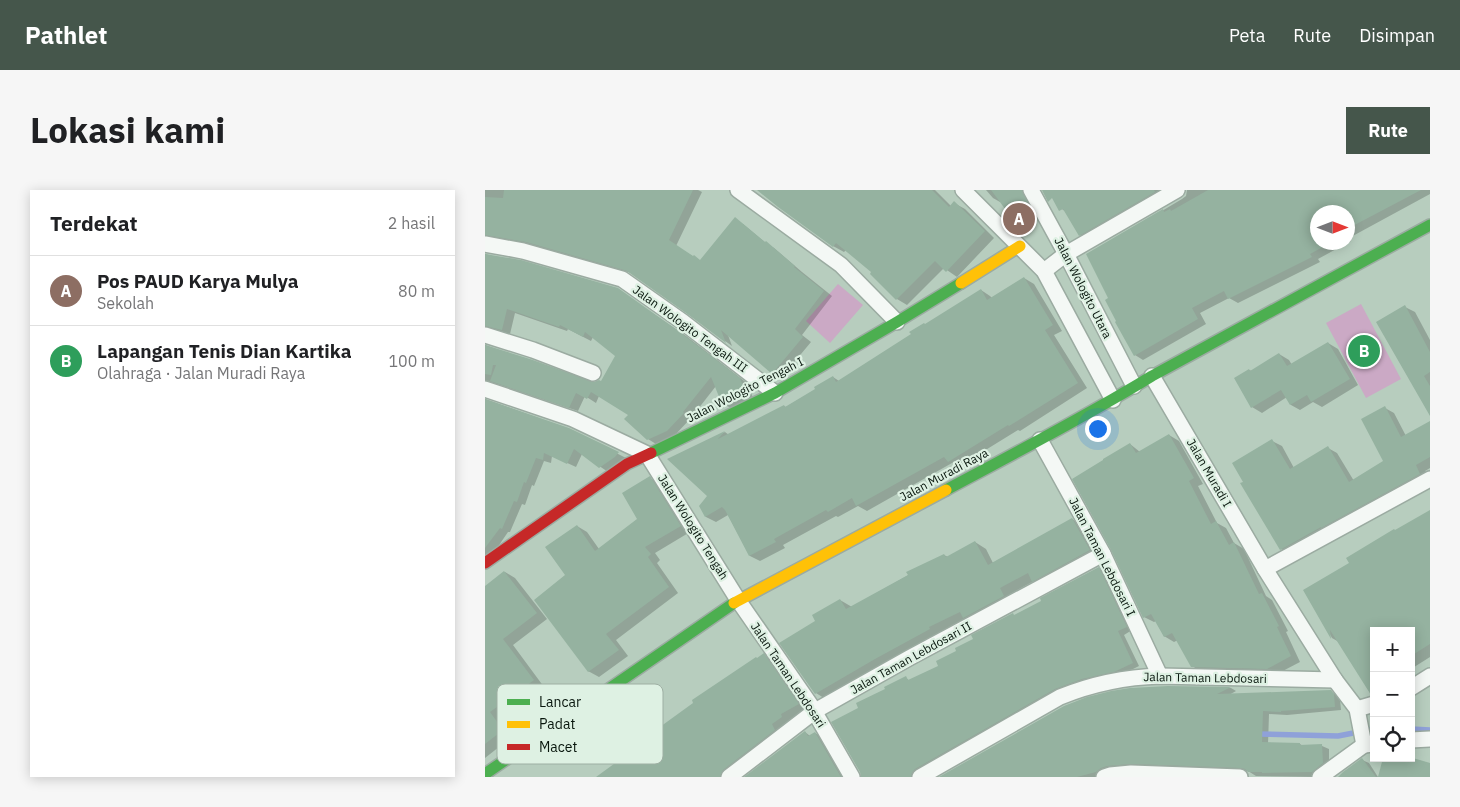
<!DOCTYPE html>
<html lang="id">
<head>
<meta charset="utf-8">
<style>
  :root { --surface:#fff; --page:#f6f6f6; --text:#202124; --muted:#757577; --line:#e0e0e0; --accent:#45564b }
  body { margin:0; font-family:"IBM Plex Sans",sans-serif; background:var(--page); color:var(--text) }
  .controls { position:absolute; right:15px; bottom:15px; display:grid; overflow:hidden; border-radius:0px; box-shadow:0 2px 12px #0003 }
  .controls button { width:45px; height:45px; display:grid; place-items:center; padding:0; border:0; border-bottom:1px solid var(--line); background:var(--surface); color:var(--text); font:25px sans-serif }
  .compass { position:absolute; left:825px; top:15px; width:45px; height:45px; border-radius:50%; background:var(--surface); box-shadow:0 2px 12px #0003; rotate:90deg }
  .you { position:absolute; left:612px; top:238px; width:18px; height:18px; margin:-12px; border:4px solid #fff; border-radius:50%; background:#1a73e8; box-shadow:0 0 0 8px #1a73e833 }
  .badge { display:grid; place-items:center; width:32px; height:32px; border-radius:50%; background:var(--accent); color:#fff; font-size:16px; font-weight:700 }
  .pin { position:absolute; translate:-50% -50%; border:2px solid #fff; box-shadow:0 1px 5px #0006 }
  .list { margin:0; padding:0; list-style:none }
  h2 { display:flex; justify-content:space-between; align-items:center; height:65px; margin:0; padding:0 20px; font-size:21px }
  h2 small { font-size:16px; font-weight:400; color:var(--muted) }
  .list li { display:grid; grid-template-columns:32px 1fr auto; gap:15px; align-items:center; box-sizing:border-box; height:70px; padding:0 20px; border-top:1px solid var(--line) }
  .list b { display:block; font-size:19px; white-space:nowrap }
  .list p { margin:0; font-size:16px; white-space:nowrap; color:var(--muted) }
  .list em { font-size:16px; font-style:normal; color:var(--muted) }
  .icon { flex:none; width:28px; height:28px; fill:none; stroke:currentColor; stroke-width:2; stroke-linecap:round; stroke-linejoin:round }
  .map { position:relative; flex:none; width:945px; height:587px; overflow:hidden; border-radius:0px }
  header { display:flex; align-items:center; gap:30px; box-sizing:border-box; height:70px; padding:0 25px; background:var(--accent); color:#fff }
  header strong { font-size:24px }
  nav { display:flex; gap:28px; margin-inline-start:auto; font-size:18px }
  .intro { display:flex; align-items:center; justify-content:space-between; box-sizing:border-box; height:120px; padding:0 30px }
  h1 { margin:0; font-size:35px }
  .button { padding:12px 22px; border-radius:0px; background:var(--accent); color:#fff; font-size:18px; font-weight:700 }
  main { display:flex; gap:30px; padding:0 30px }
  aside { flex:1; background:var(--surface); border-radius:0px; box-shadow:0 2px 12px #0003 }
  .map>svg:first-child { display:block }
  .green { fill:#cba9c5 }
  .shadow { fill:#0003; fill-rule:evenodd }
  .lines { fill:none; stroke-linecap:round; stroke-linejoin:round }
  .stream { stroke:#8fa1d9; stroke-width:5.5 }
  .building { fill:#95b2a0 }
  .street-casing { stroke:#9baba1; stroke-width:18 }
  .fast-casing { stroke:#9baba1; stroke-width:14 }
  .slow-casing { stroke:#9baba1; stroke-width:14 }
  .jam-casing { stroke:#9baba1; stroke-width:14 }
  .street { stroke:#f4f8f5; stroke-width:15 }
  .fast { stroke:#4caf50; stroke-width:11 }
  .slow { stroke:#ffc107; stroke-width:11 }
  .jam { stroke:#c62828; stroke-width:11 }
  .labels { text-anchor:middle; stroke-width:4.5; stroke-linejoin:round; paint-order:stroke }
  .street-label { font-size:12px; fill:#08160d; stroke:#def1e3 }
  .key { fill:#def1e3; stroke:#9eafa3; stroke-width:1 }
  .key-label { font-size:14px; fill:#08160d }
</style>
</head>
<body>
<header>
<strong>Pathlet</strong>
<nav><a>Peta</a><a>Rute</a><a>Disimpan</a></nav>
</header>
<div class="intro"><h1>Lokasi kami</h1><a class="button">Rute</a></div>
<main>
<aside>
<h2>Terdekat<small>2 hasil</small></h2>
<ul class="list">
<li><span class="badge" style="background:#8d6e63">A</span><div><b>Pos PAUD Karya Mulya</b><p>Sekolah</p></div><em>80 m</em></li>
<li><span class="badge" style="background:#2e9e5b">B</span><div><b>Lapangan Tenis Dian Kartika</b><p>Olahraga · Jalan Muradi Raya</p></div><em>100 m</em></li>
</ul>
</aside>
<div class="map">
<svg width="945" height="587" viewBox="0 0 945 587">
  <rect width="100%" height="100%" fill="#b7cdbe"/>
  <g class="green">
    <polygon points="353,94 378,115 345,153 321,131"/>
    <polygon points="876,114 916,189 881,208 841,133"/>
  </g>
  <g class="shadow">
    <polygon points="0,0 213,0 217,2 191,56 209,67 216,71 258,34 282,54 289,58 317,82 347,106 317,145 326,152 296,188 288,183 243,145 247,156 147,83 49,56 11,49 0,54"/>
    <polygon points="277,0 450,0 466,16 469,13 480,19 509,48 472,87 459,78 422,115 412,109 386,83 388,82 361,60 359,62 348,56"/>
    <polygon points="501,0 540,0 554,27 539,38 533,34 516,11 515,12 508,8"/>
    <polygon points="567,0 690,0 603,50 595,45 581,22 577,19"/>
    <path d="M702 0H945V4L864 48 866 51 833 69 835 72 753 113 744 108 715 123 721 134 658 170 650 165 625 109 603 65 697 9 701 6ZM832 22H862V52H832Z"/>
    <polygon points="0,64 132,99 201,146 263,194 268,208 246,218 238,214 231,196 206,228 190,245 171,254 163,249 145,224 114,206 111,213 100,206 93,221 12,194 7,194 0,199 0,155 104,193 116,193 132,166 108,147 106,151 83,139 82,141 30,123 25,144 12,140 6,140 0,145"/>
    <polygon points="539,88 549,94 577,141 569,145 602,198 535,241 533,240 473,277 467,273 382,321 373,316 353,327 351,326 298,355 300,358 275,371 265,366 243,325 231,332 221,327 215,316 224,306 184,269 240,242 244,245 299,216 301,217 332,199 348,187 354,191 496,100 505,106 507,108"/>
    <polygon points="920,117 930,122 945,150 945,223"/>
    <polygon points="843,153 853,159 873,195 837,217 828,212 815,220 806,215 802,207 777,223 767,217 764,180 767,181 794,164 804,170 807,175"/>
    <polygon points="0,209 84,239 141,268 123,282 97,264 91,277 67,266 66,273 59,271 49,296 47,295 40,315 37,314 25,342 23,342 10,361 0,365"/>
    <polygon points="900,218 909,223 921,246 945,232 945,278 940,281 944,289 805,365 796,359 787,251 797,256 809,278 843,258 852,263 869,291 900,272"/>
    <polygon points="684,245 694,251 718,294 713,296 732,333 741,338 749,353 759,359 781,406 787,410 803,441 801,442 815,472 792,484 717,482 707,476 693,450 689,452 679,446 671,431 669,432 659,427 645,254 655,262"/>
    <polygon points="165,288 175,294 205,342 170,363 175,370 172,373 193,403 131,450 143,466 114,487 103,481 81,385 92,336 102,342 114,359 153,329"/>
    <polygon points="945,322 945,467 926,479 926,441 889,441 854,452 847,448 820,400 866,373 910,341"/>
    <polygon points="587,329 598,336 615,367 559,397 549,391 525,404 530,413 483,429 454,443 455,445 342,510 331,503 332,431 355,410 367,417 459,365 463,367 490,352 501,359 508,373"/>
    <polygon points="614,378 620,382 647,440 639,445 654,476 636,485 604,492 433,587 377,587 374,518 421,488 425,491 455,477 473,462 530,426 558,411"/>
    <polygon points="20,382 30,388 62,429 28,455 59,497 15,529 28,546 0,568 0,397"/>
    <polygon points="279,465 289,471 323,520 305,530 307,533 247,587 113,587"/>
    <polygon points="683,497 746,498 751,501 744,505 846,502 853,506 855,509 856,520 802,525 784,524 783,554 815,554 818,556 837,556 844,559 844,577 834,587 771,586 763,581 654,577 617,587 456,587"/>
    <polygon points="320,542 325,546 330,543 340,549 363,587 261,587"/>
    <polygon points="877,570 884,573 893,587 855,587"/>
  </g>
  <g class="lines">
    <g class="stream">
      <polyline points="926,539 945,540"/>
      <polyline points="772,544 853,546 889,539"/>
    </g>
  </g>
  <g class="building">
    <polygon points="19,0 208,0 184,50 208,66 209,65 215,70 250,27 280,52 281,51 310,76 309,77 339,101 310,139 318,147 287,184 236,140 241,153 204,125 142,81 41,52 0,45 0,7 18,8"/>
    <polygon points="272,0 447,0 464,17 469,11 500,41 461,82 450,71 411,110 385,84 386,82 351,53 348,57 293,17"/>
    <polygon points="506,0 537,0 548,23 532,35"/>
    <polygon points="557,0 669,0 670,2 594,46 578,19 574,21 567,8 563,12"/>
    <polygon points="723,0 936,0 862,39 862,22 832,22 832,52 847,52 825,64 827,67 743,109 739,101 707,118 713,129 649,166 630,132 631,131 620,110 623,108 601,64 678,19 679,22 685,19 686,21"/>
    <polygon points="0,64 36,70 133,98 192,140 255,188 261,203 237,214 226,187 198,222 199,223 182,241 162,250 139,229 143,225 106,202 102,209 91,203 84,218 5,191 11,175 8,175 6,185 0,184 0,155 45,169 109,192 114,190 116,191 130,166 100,142 98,147 75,135 74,137 22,119 17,140 0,136"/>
    <polygon points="539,87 568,135 560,140 593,193 524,236 523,235 463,272 459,267 371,316 367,308 343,322 341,320 289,349 291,352 264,366 240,320 237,317 220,327 214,316 222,306 182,269 240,241 233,249 299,215 300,217 330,199 329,197 348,186 351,192 426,144 424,142 439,133 440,134 496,99 502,110"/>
    <polygon points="920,115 945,162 945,182 939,186 945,196 945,226 891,132"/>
    <polygon points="843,152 865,189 826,212 822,205 805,215 796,200 766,218 749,188 764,179 765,181 794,163 802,176"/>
    <polygon points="0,209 84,238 134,262 130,267 114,278 89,259 82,274 59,263 58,270 51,268 41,293 39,292 32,312 29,311 17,339 15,338 0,358"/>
    <polygon points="900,216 916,247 945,231 945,267 931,275 935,284 836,338 836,337 795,360 755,293 758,292 747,273 787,249 805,279 843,256 864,292 898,271 876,229"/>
    <polygon points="684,244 709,288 704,291 726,334 731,331 744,355 749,352 774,404 777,403 794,436 792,437 806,466 782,479 706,477 687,443 679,447 666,424 658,428 626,360 587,289 618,270 618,269 645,253 651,263"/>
    <polygon points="165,286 196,336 160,357 166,364 163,367 184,397 121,444 134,460 103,482 49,410 80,385 60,357 92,335 110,361 152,329 137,303"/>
    <polygon points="945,320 945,454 926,466 926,441 889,441 889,505 886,505 845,440 846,449 818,400 864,373 861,368 909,339 910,340"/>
    <polygon points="587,328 605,360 547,392 543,383 515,398 519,406 478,428 475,422 444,437 445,439 390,469 330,504 294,453 330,431 327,425 355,409 361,419 423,385 421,382 459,364 461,367 490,351 503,375"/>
    <polygon points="614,377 642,437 633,441 648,473 629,482 597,489 570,499 430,579 427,583 426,587 376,587 375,582 346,532 373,518 371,513 400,499 399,497 421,486 423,490 453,476 451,471 471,461 470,458 488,449 486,445 528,423 529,425 556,411 555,408"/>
    <polygon points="19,381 52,423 18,449 49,490 5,522 18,540 0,554 0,396"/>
    <polygon points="279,463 314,514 296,524 297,527 287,534 290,540 238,580 235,587 111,587 170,544 168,542 208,513 207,510 271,467 272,468"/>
    <polygon points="683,496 746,497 732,504 846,500 849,504 850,517 796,521 796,522 778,521 777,552 815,553 815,555 837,554 838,573 827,582 777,583 777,582 763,582 760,579 755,578 646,574 622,576 616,578 611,582 592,587 454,587 579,516 602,507 626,501 645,498"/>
    <polygon points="320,541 323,546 330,542 356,587 259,587"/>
    <polygon points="877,568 891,587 853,587 858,582"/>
    <polygon points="898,568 928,568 945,573 945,587 893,587"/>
  </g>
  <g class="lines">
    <defs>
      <g id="street">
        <polyline points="253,0 356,75 412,132"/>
        <polyline points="478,0 559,81 628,210"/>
        <polyline points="546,0 581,64 649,196"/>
        <polyline points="0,54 38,61 137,89 198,132 290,203"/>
        <polyline points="559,81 581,64 692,0"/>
        <polyline points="0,145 48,160 108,183"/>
        <polyline points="667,186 780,379 850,490 872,519 879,555 889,554"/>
        <polyline points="0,199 88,229 162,264 253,410 325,514 367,587"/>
        <polyline points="555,250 618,364 675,486"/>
        <polyline points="780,379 945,289"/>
        <polyline points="926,498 945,486"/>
        <polyline points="872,519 889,514"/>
        <polyline points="926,550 945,549"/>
        <polyline points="244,587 330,521 424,468 618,364"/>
        <path d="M435 587 575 507C607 494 641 487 675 486L850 490"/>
        <polyline points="619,587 625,585 646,583 755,587"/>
        <polyline points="835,587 879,555"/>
      </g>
      <g id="fast">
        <polyline points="166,263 290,203 412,132 476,93"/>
        <path d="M461 300C530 263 600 227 667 186L945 35"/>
        <polyline points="0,584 249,413"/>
      </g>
      <g id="slow">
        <polyline points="476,93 535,56"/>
        <polyline points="249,413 461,300"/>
      </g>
      <polyline id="jam" points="0,373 142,274 166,263"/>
    </defs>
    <use href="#street" class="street-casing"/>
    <use href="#fast" class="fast-casing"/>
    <use href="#slow" class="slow-casing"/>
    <use href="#jam" class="jam-casing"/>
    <use href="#street" class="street"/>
    <use href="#fast" class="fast"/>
    <use href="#slow" class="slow"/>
    <use href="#jam" class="jam"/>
  </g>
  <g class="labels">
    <g class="street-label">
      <text transform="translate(598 98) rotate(63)" y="4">Jalan Wologito Utara</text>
      <text transform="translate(205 139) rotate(36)" y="4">Jalan Wologito Tengah III</text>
      <text transform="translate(260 200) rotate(-27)" y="4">Jalan Wologito Tengah I</text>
      <text transform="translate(724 283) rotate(60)" y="4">Jalan Muradi I</text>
      <text transform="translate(459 285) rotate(-28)" y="4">Jalan Muradi Raya</text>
      <text transform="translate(208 337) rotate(58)" y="4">Jalan Wologito Tengah</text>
      <text transform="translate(617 367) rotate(63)" y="4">Jalan Taman Lebdosari I</text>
      <text transform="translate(426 468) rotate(-29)" y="4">Jalan Taman Lebdosari II</text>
      <text transform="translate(303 485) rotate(56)" y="4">Jalan Taman Lebdosari</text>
      <text transform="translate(720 488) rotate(1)" y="4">Jalan Taman Lebdosari</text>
    </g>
  </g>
  <rect x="12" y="494" width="166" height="80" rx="8" class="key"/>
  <rect x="22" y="509" width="23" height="6" fill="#4caf50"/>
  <rect x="22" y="531" width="23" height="7" fill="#ffc107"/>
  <rect x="22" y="554" width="23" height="6" fill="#c62828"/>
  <g class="key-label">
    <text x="54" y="517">Lancar</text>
    <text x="54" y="539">Padat</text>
    <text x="54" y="562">Macet</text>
  </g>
</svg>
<div class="controls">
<button>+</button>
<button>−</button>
<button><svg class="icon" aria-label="locate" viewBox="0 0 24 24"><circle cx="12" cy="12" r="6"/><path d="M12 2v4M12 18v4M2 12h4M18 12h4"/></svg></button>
</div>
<svg class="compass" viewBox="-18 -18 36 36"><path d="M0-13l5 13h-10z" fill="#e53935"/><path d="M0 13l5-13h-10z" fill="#757577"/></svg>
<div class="you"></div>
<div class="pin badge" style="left:534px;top:29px;background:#8d6e63">A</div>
<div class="pin badge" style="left:879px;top:161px;background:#2e9e5b">B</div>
</div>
</main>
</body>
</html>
